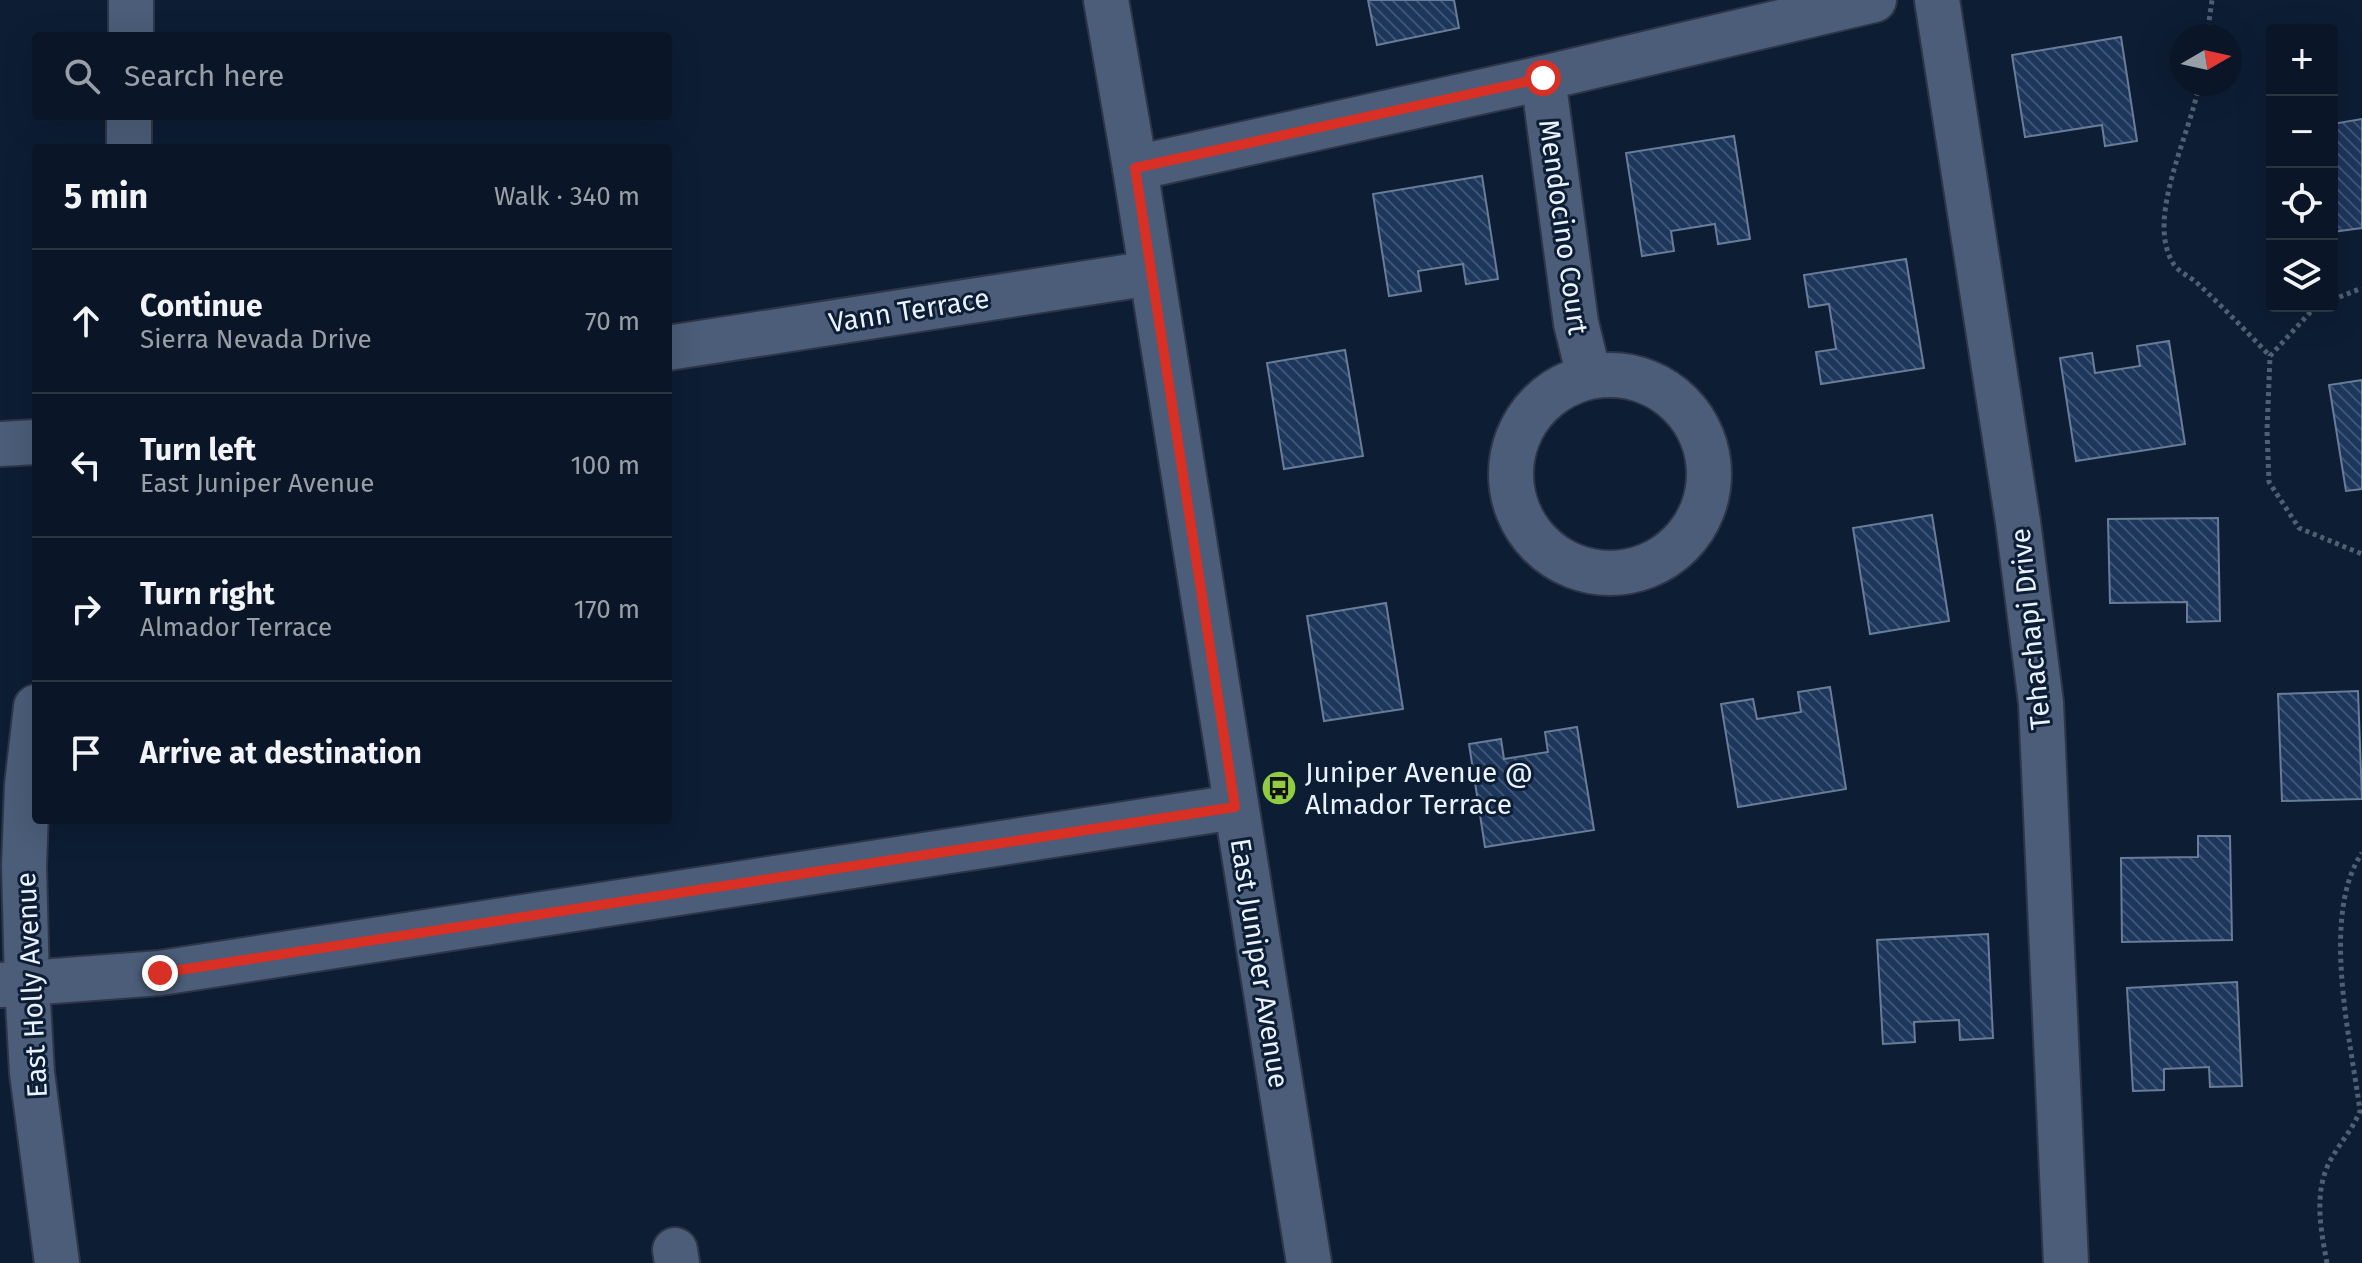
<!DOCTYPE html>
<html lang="en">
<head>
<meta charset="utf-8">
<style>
  :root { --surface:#0a1627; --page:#131f2f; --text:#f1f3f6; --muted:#999fa7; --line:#2a3544 }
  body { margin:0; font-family:"Fira Sans",sans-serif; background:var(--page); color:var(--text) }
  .controls { position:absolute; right:24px; top:24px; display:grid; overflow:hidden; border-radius:8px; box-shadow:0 8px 32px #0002 }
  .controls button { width:72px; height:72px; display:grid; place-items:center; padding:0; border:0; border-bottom:2px solid var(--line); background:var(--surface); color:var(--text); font:40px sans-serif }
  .compass { position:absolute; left:2170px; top:24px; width:72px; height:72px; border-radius:50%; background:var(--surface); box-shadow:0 8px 32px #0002; rotate:81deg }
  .stop { position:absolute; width:24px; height:24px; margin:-18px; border:6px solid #d93025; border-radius:50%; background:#fff }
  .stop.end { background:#d93025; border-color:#fff; box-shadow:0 2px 8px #0008 }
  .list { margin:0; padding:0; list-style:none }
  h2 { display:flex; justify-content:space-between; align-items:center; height:104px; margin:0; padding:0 32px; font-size:34px }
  h2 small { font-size:26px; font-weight:400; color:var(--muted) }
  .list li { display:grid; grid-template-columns:52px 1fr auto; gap:24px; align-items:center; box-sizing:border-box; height:144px; padding:0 32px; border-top:2px solid var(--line) }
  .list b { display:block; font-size:30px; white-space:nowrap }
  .list p { margin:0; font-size:26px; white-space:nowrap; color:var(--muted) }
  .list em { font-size:26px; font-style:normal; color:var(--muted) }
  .icon { flex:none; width:44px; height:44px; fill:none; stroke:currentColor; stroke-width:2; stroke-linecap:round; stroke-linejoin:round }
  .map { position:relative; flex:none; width:2362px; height:1263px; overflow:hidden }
  .search { position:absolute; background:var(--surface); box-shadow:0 8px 32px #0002; left:32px; top:32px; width:640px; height:88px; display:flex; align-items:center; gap:20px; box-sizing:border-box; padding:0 28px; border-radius:8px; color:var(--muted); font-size:30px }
  .panel { position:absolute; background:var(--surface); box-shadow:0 8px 32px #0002; left:32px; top:144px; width:640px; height:680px; border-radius:8px }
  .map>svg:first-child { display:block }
  .building { fill:url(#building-back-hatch); stroke:#697c98; stroke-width:2 }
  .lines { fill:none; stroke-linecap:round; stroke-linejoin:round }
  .minor-casing { stroke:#2f3548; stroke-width:48 }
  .path { stroke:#515f72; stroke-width:5; stroke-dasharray:4 4; stroke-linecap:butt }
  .minor { stroke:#4b5d78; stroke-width:44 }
  .route { stroke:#d93025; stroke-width:10 }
  .labels { text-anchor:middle; stroke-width:6; stroke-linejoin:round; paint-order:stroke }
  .street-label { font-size:28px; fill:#e9f2fe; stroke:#0d1d34 }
  .poi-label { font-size:28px; fill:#e9f2fe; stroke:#0d1d34; text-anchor:start }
</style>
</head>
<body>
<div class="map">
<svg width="2362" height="1263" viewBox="0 0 2362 1263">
  <defs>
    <pattern id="building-back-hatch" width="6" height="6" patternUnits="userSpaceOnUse" patternTransform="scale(2)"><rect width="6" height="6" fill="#1d365b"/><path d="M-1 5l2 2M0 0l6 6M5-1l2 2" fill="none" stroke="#3e5474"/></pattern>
  </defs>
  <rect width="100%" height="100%" fill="#0d1d34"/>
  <g class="building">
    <polygon points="1368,0 1454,0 1459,28 1377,45"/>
    <polygon points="2121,37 2137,141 2105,146 2102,125 2025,137 2012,55"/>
    <polygon points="2362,119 2362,228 2332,232 2332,124"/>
    <polygon points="1734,136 1750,239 1718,244 1715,224 1671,231 1674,251 1642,256 1626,153"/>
    <polygon points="1482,176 1498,279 1466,284 1463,264 1418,271 1421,291 1389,296 1373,194"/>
    <polygon points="1906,259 1924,368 1821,384 1816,352 1836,349 1829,304 1809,307 1804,275"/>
    <polygon points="2169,341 2185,444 2076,461 2060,358 2092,353 2095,373 2140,366 2137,346"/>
    <polygon points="1345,350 1363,456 1284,469 1267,363"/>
    <polygon points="2362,380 2362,489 2346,491 2329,385"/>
    <polygon points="1932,515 1949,621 1870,634 1853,528"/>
    <polygon points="2218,518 2220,621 2187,622 2187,602 2110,603 2108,519"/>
    <polygon points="1386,603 1403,709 1324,721 1307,616"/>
    <polygon points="1830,687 1846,789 1738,807 1721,704 1753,699 1757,719 1801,712 1798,692"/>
    <polygon points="2358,691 2362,799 2282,801 2278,694"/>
    <polygon points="1577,727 1594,830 1485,847 1469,744 1501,739 1504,759 1548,752 1545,732"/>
    <polygon points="2198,836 2230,836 2232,940 2122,942 2121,858 2198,857"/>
    <polygon points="1988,934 1993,1038 1960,1040 1959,1020 1914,1022 1915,1042 1883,1044 1877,940"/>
    <polygon points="2237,982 2242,1086 2210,1087 2209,1067 2164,1069 2164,1090 2133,1091 2127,988"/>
  </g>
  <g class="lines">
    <defs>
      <g id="minor">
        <polyline points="1106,0 1135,168 1309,1263"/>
        <polyline points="1937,0 2018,522 2041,703 2066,1263"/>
        <polyline points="131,36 131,0"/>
        <polyline points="1543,78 1576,323 1589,376"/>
        <polyline points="129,148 129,116"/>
        <polyline points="1135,168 1543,78 1874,0"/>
        <polyline points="668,348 1151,273"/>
        <circle cx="1610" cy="474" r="99"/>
        <polyline points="0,444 36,442"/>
        <polyline points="36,707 27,785 24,866 27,984 32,1073 57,1263"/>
        <polyline points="0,985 160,973 1235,807"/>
        <polyline points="675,1250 677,1263"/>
      </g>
    </defs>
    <use href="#minor" class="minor-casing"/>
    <g class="path">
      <polyline points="2207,36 2212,0"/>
      <path d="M2199 84C2191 133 2145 218 2173 263 2177 271 2189 276 2196 282 2222 306 2246 331 2270 356"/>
      <polyline points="2332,300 2362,288"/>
      <polyline points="2316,306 2270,356 2267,431 2269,482 2299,528 2362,554"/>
      <path d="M2327 1263C2321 1231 2314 1196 2328 1165 2337 1146 2352 1131 2360 1111 2351 1041 2320 915 2362 853"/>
    </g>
    <use href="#minor" class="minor"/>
  </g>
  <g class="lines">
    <polyline class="route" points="160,973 1235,807 1135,168 1543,78"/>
  </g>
  <defs>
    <symbol id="bus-disc" viewBox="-11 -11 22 22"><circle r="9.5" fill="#90cd41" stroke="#0d1d34"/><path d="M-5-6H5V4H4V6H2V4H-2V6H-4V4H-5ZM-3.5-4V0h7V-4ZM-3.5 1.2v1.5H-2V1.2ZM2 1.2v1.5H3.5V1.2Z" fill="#111"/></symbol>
  </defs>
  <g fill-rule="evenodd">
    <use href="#bus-disc" x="1259" y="768" width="40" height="40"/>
  </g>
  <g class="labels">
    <g class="street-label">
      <text transform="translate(1564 227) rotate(82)" y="10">Mendocino Court</text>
      <text transform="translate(909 310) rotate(-9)" y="10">Vann Terrace</text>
      <text transform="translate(2030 629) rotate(-96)" y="10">Tehachapi Drive</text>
      <text transform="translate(1260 963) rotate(81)" y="10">East Juniper Avenue</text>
      <text transform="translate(31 985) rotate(-93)" y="10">East Holly Avenue</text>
    </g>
    <g class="poi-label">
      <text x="1305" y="782">Juniper Avenue @<tspan x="1305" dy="32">Almador Terrace</tspan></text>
    </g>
  </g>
</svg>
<div class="controls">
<button>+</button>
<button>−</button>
<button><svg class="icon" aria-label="locate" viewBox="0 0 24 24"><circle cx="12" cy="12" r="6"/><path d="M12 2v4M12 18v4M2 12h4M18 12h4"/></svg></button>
<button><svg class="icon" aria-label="layers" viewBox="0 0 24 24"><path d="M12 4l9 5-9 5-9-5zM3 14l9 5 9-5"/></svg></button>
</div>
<svg class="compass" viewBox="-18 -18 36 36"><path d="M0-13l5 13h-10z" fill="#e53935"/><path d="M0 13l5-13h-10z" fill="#999fa7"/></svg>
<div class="stop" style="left:1543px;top:78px"></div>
<div class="stop end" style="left:160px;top:973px"></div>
<div class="search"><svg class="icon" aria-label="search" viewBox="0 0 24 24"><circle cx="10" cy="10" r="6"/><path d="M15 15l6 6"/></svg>Search here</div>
<section class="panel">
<h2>5 min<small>Walk · 340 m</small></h2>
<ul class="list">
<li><svg class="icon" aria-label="ahead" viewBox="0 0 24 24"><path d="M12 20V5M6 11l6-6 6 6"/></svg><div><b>Continue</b><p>Sierra Nevada Drive</p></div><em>70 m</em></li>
<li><svg class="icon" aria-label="left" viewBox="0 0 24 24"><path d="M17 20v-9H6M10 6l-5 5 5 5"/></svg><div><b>Turn left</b><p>East Juniper Avenue</p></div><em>100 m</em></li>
<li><svg class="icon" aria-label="right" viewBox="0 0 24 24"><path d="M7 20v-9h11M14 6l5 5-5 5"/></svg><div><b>Turn right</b><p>Almador Terrace</p></div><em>170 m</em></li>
<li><svg class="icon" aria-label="arrive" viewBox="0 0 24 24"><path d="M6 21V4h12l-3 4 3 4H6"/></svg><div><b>Arrive at destination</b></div></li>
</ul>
</section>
</div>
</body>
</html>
